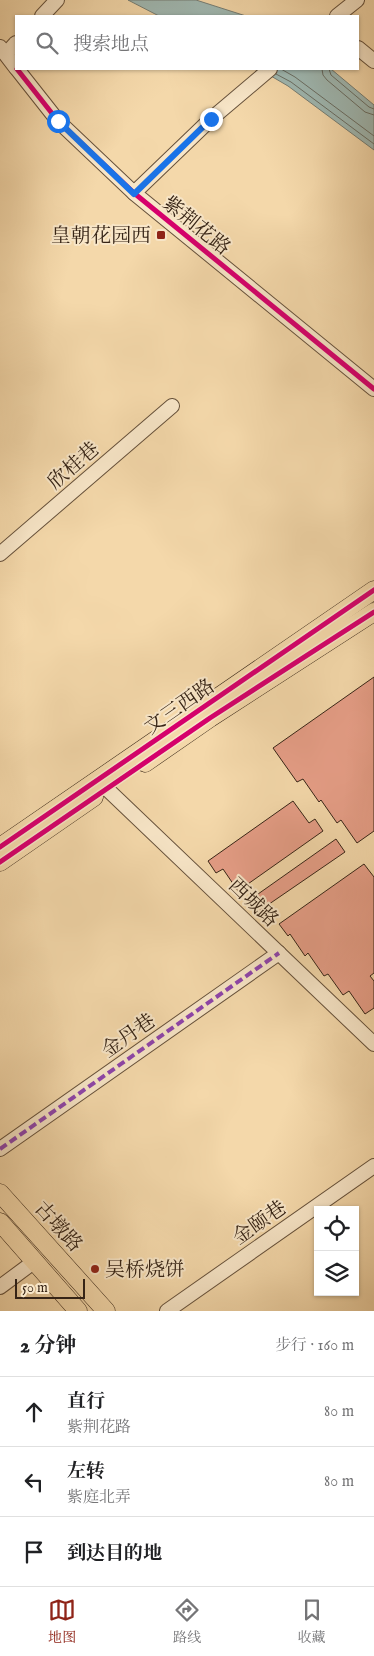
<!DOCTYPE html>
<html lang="zh">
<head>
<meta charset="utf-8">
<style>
  :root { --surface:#fff; --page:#f6f6f6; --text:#202124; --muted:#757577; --line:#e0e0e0; --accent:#8f2418 }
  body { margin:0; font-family:"IM FELL English","Noto Serif SC",serif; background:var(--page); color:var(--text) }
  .controls { position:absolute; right:15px; bottom:15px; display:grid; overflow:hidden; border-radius:0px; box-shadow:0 1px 4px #0004 }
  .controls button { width:45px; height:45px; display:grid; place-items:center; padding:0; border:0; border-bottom:1px solid var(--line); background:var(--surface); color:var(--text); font:25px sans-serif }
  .scale { position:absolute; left:15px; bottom:12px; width:70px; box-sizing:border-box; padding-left:5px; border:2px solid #362416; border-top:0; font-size:14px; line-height:18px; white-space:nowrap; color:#362416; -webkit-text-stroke:4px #f8e6c8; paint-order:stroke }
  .stop { position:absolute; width:15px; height:15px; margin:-11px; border:4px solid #1a73e8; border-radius:50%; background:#fff }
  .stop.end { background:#1a73e8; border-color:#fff; box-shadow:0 1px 5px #0008 }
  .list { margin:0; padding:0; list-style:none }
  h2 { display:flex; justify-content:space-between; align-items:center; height:65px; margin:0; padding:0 20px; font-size:21px }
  h2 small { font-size:16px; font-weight:400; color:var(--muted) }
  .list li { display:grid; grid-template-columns:32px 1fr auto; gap:15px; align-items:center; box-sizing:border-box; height:70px; padding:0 20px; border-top:1px solid var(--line) }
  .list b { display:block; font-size:19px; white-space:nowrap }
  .list p { margin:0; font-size:16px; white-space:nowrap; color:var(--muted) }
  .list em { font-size:16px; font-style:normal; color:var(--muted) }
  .icon { flex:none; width:28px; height:28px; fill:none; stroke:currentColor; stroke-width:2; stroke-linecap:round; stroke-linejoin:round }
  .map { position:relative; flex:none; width:374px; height:1311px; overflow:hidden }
  .search { position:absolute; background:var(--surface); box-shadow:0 1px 4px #0004; left:15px; right:15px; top:15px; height:55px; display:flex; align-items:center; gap:12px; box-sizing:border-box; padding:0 18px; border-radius:0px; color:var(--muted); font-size:19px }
  .sheet { height:275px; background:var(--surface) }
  nav { display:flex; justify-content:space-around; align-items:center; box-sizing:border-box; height:70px; border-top:1px solid var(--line); background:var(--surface); font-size:14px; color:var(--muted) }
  nav a { display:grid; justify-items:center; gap:2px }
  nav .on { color:var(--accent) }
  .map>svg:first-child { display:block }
  .water { fill:#9fb8b2; stroke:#757d74 }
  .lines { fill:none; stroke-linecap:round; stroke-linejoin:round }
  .shore { stroke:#6a6e64; stroke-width:1 }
  .building { fill:#e69e87; stroke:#362416 }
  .minor-casing { stroke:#66513b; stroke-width:16 }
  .major-casing { stroke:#362416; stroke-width:19 }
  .minor { stroke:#f8e6c8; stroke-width:14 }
  .major { stroke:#f4d8aa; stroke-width:18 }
  .quiet { stroke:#8e44ad; stroke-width:4; stroke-dasharray:8 4; stroke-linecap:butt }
  .cycleway-casing { stroke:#f8e6c8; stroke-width:8 }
  .cycleway { stroke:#d6006c; stroke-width:5 }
  .route { stroke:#1a73e8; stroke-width:6 }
  .poi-dot { fill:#8f2418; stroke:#f8e6c8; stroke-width:2 }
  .labels { text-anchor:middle; stroke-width:4; stroke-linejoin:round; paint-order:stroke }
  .street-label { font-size:20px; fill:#362416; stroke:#f8e6c8 }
  .poi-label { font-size:20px; fill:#362416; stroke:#f8e6c8; text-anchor:end }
</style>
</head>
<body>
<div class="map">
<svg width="374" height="1311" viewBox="0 0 374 1311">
  <rect width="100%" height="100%" fill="#f4d8aa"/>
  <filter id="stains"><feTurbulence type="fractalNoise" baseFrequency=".004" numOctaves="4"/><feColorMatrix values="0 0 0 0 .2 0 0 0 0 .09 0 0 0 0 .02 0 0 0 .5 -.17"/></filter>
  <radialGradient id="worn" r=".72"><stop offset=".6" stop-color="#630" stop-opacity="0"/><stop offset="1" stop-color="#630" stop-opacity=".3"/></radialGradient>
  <g class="water">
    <polygon points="128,0 196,0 246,16 159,16"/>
    <polygon points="259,69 331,69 374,105 374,150 288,86"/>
  </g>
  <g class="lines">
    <g class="shore">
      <polyline points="281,69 295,77 374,136"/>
      <polyline points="322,69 323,75 327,80 365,112 374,115"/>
      <polyline points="329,69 331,75 369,107 374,109"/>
      <polyline points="276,74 291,82 374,144"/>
    </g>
  </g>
  <g class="building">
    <polygon points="374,677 374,831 357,843 341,820 337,823 321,800 319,802 303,779 297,782 273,748"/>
    <polygon points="293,801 309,823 315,819 323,831 238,891 223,869 216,873 208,861"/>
    <polygon points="336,839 345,852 259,911 251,899"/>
    <polygon points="364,864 374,877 374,973 370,976 374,981 374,1008 365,1014 349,991 343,995 328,974 324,976 308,953 305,956 290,934 288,936 279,924"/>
  </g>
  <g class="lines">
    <defs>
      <g id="minor">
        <polyline points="42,16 57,0"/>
        <polyline points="337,16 357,0"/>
        <polyline points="0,47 16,68"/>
        <polyline points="358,48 374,61"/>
        <polyline points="6,54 16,43"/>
        <polyline points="17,69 58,121 134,193 374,389"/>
        <polyline points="134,193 211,119 270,69"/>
        <polyline points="0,554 172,406"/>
        <polyline points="107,789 374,1044"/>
        <polyline points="0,1149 279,953"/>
        <polyline points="0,1287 35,1261"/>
        <polyline points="167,1311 374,1166"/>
      </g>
      <g id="major">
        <polyline points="145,763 210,718 374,612"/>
        <polyline points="0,847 374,590"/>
        <polyline points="0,862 94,797"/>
        <polyline points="0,1193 106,1311"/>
        <polyline points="0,1222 78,1311"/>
      </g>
    </defs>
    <use href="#minor" class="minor-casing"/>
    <use href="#major" class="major-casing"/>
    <use href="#minor" class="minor"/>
    <use href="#major" class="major"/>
    <polyline class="quiet" points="0,1149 279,953"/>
    <defs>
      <g id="cycleway">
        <polyline points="17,69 58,121 134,193 374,389"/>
        <polyline points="0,847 374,590"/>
        <polyline points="0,862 210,718 374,612"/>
      </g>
    </defs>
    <use href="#cycleway" class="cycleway-casing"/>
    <use href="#cycleway" class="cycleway"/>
  </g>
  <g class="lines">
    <polyline class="route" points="58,121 134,194 211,119"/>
  </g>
  <g class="poi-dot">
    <rect x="156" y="230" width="10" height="10" rx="2.5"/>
    <circle cx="95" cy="1269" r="5"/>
  </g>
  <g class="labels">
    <g class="street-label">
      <text transform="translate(197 225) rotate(39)" y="7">紫荆花路</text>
      <text transform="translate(73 465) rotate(-41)" y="7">欣桂巷</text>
      <text transform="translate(179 706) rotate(-35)" y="7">文三西路</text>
      <text transform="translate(254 902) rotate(44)" y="7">西城路</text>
      <text transform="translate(128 1035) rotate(-35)" y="7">金丹巷</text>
      <text transform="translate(259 1222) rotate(-35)" y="7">金颐巷</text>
      <text transform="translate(59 1226) rotate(48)" y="7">古墩路</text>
    </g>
    <g class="poi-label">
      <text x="151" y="242">皇朝花园西</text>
      <text x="105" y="1276" text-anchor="start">吴桥烧饼</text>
    </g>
  </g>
  <rect width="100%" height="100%" filter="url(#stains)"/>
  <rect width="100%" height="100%" fill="url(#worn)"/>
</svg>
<div class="controls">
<button><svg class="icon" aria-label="locate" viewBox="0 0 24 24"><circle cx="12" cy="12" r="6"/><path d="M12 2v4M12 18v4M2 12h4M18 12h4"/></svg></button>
<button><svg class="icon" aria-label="layers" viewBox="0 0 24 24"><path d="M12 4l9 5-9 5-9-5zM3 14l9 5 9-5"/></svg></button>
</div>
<div class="scale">50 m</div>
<div class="stop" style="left:58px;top:121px"></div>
<div class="stop end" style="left:211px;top:119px"></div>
<div class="search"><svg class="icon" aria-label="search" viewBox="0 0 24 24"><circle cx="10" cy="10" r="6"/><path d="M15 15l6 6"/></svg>搜索地点</div>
</div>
<section class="sheet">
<h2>2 分钟<small>步行 · 160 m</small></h2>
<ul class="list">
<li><svg class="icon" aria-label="ahead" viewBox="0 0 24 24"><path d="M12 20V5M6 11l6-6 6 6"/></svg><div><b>直行</b><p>紫荆花路</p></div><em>80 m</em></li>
<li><svg class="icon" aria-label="left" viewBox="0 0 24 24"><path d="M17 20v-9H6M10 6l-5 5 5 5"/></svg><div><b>左转</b><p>紫庭北弄</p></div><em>80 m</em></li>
<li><svg class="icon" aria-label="arrive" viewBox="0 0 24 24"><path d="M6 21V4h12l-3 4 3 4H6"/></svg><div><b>到达目的地</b></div></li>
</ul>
</section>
<nav>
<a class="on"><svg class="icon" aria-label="map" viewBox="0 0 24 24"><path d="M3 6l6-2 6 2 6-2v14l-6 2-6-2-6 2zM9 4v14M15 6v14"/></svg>地图</a>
<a><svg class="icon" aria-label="directions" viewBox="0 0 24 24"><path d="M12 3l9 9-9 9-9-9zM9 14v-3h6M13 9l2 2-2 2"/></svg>路线</a>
<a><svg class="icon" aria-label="saved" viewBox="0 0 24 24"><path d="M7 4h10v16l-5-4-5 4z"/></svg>收藏</a>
</nav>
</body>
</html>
